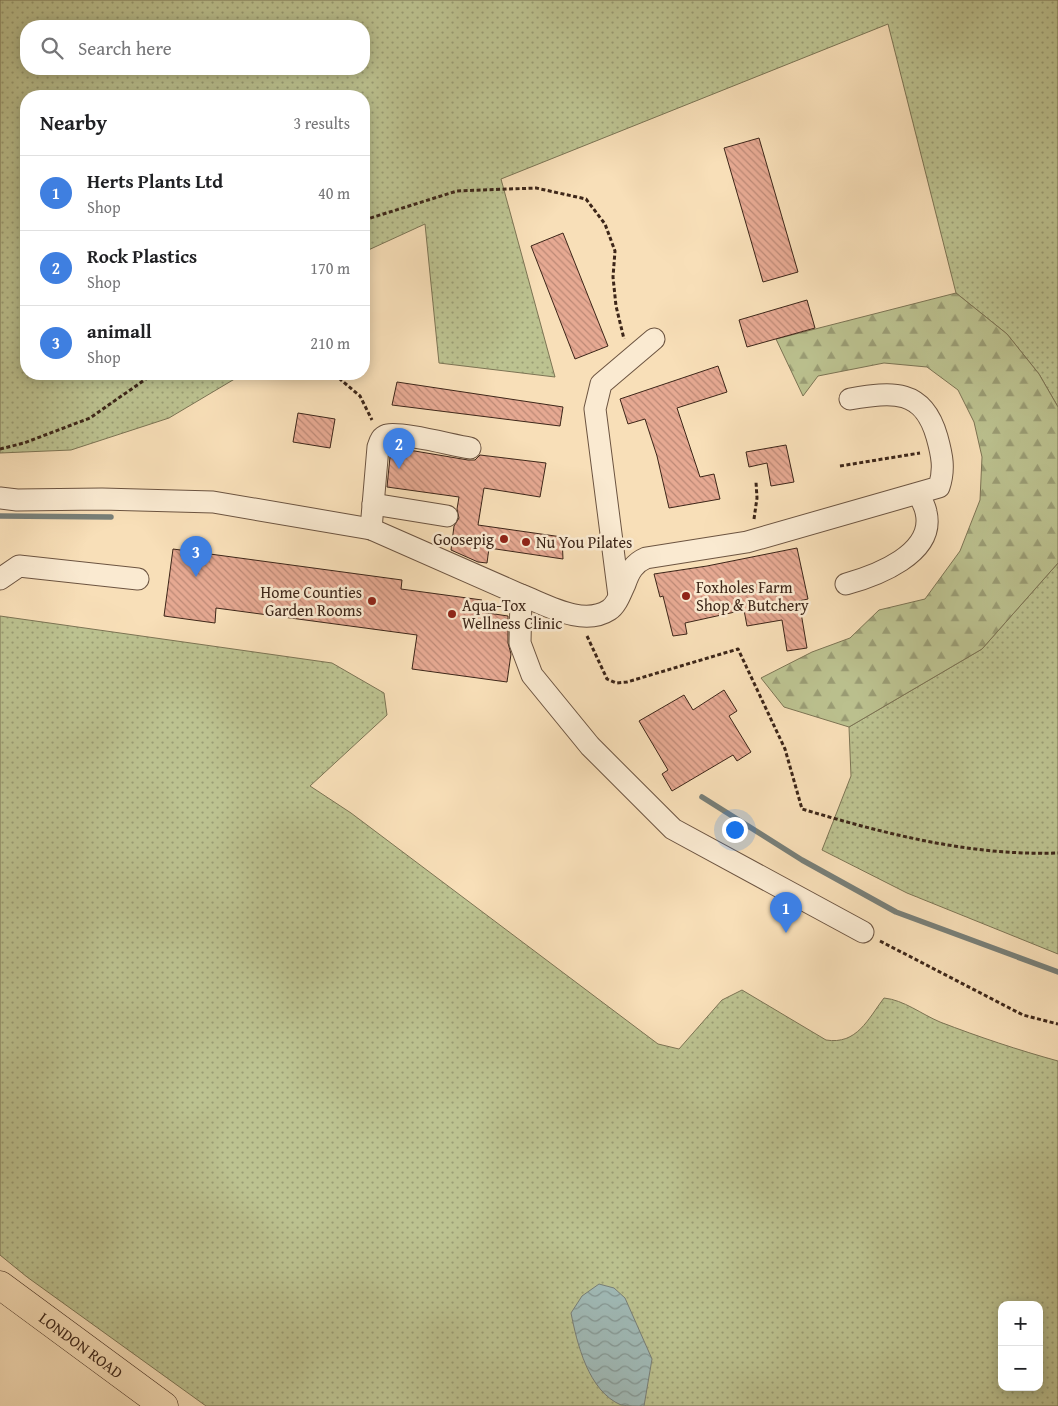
<!DOCTYPE html>
<html lang="en">
<head>
<meta charset="utf-8">
<style>
  :root { --surface:#fff; --page:#f2f2f2; --text:#202124; --muted:#757577; --line:#e0e0e0; --accent:#1a73e8 }
  body { margin:0; font-family:"Gentium Book Plus",serif; background:var(--page); color:var(--text) }
  .controls { position:absolute; right:15px; bottom:15px; display:grid; overflow:hidden; border-radius:10px; box-shadow:0 2px 12px #0003 }
  .controls button { width:45px; height:45px; display:grid; place-items:center; padding:0; border:0; border-bottom:1px solid var(--line); background:var(--surface); color:var(--text); font:25px sans-serif }
  .you { position:absolute; left:734px; top:829px; width:18px; height:18px; margin:-12px; border:4px solid #fff; border-radius:50%; background:#1a73e8; box-shadow:0 0 0 8px #1a73e833 }
  .badge { display:grid; place-items:center; width:32px; height:32px; border-radius:50%; background:var(--accent); color:#fff; font-size:16px; font-weight:700 }
  .pin { position:absolute; translate:-50% -41px; filter:drop-shadow(0 1px 2px #0008) }
  .pin::after { content:''; position:absolute; top:26px; width:18px; height:15px; background:inherit; clip-path:polygon(0 0,100% 0,50% 100%) }
  .list { margin:0; padding:0; list-style:none }
  h2 { display:flex; justify-content:space-between; align-items:center; height:65px; margin:0; padding:0 20px; font-size:21px }
  h2 small { font-size:16px; font-weight:400; color:var(--muted) }
  .list li { display:grid; grid-template-columns:32px 1fr auto; gap:15px; align-items:center; box-sizing:border-box; height:75px; padding:0 20px; border-top:1px solid var(--line) }
  .list b { display:block; font-size:19px; white-space:nowrap }
  .list p { margin:0; font-size:16px; white-space:nowrap; color:var(--muted) }
  .list em { font-size:16px; font-style:normal; color:var(--muted) }
  .icon { flex:none; width:28px; height:28px; fill:none; stroke:currentColor; stroke-width:2; stroke-linecap:round; stroke-linejoin:round }
  .map { position:relative; flex:none; width:1058px; height:1406px; overflow:hidden }
  .search { position:absolute; background:var(--surface); box-shadow:0 2px 12px #0003; left:20px; top:20px; width:350px; height:55px; display:flex; align-items:center; gap:12px; box-sizing:border-box; padding:0 18px; border-radius:20px; color:var(--muted); font-size:19px }
  .panel { position:absolute; background:var(--surface); box-shadow:0 2px 12px #0003; left:20px; top:90px; width:350px; height:290px; border-radius:20px }
  .map>svg:first-child { display:block }
  .grass { fill:url(#grass-dots); stroke:#7c7454; fill-rule:evenodd }
  .forest { fill:url(#forest-firs); stroke:#7c7454 }
  .water { fill:url(#water-waves); stroke:#787f78 }
  .lines { fill:none; stroke-linecap:round; stroke-linejoin:round }
  .stream { stroke:#787f78; stroke-width:5.5 }
  .building { fill:url(#building-back-hatch); stroke:#3d2619 }
  .minor-casing { stroke:#6c5441; stroke-width:23 }
  .major-casing { stroke:#3d2619; stroke-width:29 }
  .path { stroke:#3d2619; stroke-width:3; stroke-dasharray:4 2.5; stroke-linecap:butt }
  .minor { stroke:#faead1; stroke-width:21 }
  .major { stroke:#f8dfb8; stroke-width:28 }
  .poi-dot { fill:#8f2418; stroke:#faead1; stroke-width:2 }
  .labels { text-anchor:middle; stroke-width:5; stroke-linejoin:round; paint-order:stroke }
  .poi-label { font-size:16px; fill:#3d2619; stroke:#faead1; text-anchor:start }
  .street-label { font-size:16px; fill:#3d2619; stroke:#faead1 }
</style>
</head>
<body>
<div class="map">
<svg width="1058" height="1406" viewBox="0 0 1058 1406">
  <defs>
    <pattern id="grass-dots" width="8" height="8" patternUnits="userSpaceOnUse" patternTransform="scale(1.25)"><rect width="8" height="8" fill="#bcc290"/><path d="M2 2h.1M6 6h.1" fill="none" stroke="#9a9d75" stroke-width="1.8" stroke-linecap="round"/></pattern>
    <pattern id="forest-firs" width="22" height="20" patternUnits="userSpaceOnUse" patternTransform="scale(1.25)"><rect width="22" height="20" fill="#bcc290"/><path d="M5 1l3.5 6h-7zM16 11l3.5 6h-7z" fill="#9a9d75"/></pattern>
    <pattern id="water-waves" width="16" height="10" patternUnits="userSpaceOnUse" patternTransform="scale(1.25)"><rect width="16" height="10" fill="#a0bab7"/><path d="M0 5q4-4 8 0t8 0" fill="none" stroke="#849794"/></pattern>
    <pattern id="building-back-hatch" width="6" height="6" patternUnits="userSpaceOnUse" patternTransform="scale(1.25)"><rect width="6" height="6" fill="#e6a992"/><path d="M-1 5l2 2M0 0l6 6M5-1l2 2" fill="none" stroke="#bc8976"/></pattern>
  </defs>
  <rect width="100%" height="100%" fill="#f8dfb8"/>
  <filter id="stains"><feTurbulence type="fractalNoise" baseFrequency=".004" numOctaves="4"/><feColorMatrix values="0 0 0 0 .2 0 0 0 0 .09 0 0 0 0 .02 0 0 0 .5 -.17"/></filter>
  <radialGradient id="worn" r=".72"><stop offset=".6" stop-color="#630" stop-opacity="0"/><stop offset="1" stop-color="#630" stop-opacity=".3"/></radialGradient>
  <g class="grass">
    <path d="M0 0H1058V407L1039 374 1007 334 956 293 888 24 501 179 555 377 439 363 425 224 364 252V96H26V374H243L169 418 71 450 0 453ZM26 26H364V69H26Z"/>
    <polygon points="1058,563 1058,954 907,893 822,850 851,776 849,727 982,649"/>
    <path d="M0 616 332 663 384 693 387 715 310 786 351 813 658 1044 679 1049 722 1000 742 990 826 1040C857 1045 868 1019 884 998 904 1000 921 1014 940 1022 979 1037 1018 1050 1058 1061V1406H206L27 1277 0 1255ZM1002 1305H1039V1387H1002Z"/>
  </g>
  <polygon class="forest" points="956,293 1007,334 1039,374 1058,407 1058,563 982,649 849,727 784,707 761,678 812,652 850,638 879,610 925,599 960,551 980,500 982,457 974,422 958,390 927,367 884,363 818,376 803,396 776,339"/>
  <path class="water" d="M599 1284 614 1288 625 1298 652 1359 644 1406C637 1406 627 1406 621 1405 588 1391 577 1343 571 1313L582 1296Z"/>
  <g class="lines">
    <g class="stream">
      <polyline points="0,516 111,517"/>
      <polyline points="702,797 802,860 896,912 1058,972"/>
    </g>
  </g>
  <g class="building">
    <polygon points="759,138 798,272 763,282 724,148"/>
    <polygon points="563,233 608,346 575,359 531,246"/>
    <polygon points="807,300 815,328 747,347 739,320"/>
    <polygon points="718,366 727,392 677,408 700,477 714,474 720,499 669,508 657,456 645,419 628,424 620,399"/>
    <polygon points="397,382 563,407 560,426 392,405"/>
    <polygon points="298,413 335,419 330,448 293,442"/>
    <polygon points="786,445 794,482 771,486 767,463 749,467 746,452"/>
    <polygon points="391,447 468,460 475,460 480,455 546,463 540,497 484,488 478,525 562,537 563,559 489,548 487,563 478,562 451,550 454,526 459,518 457,509 459,497 387,487"/>
    <polygon points="797,548 808,599 799,601 807,648 787,651 782,620 747,626 744,610 685,623 687,634 673,636 663,596 660,597 654,574 707,566"/>
    <polygon points="173,549 402,580 401,589 482,600 481,612 508,616 508,643 511,654 507,682 412,669 417,635 216,608 215,623 164,616"/>
    <polygon points="724,690 737,711 729,716 751,752 737,761 733,755 672,791 662,774 668,770 639,721 684,695 693,710"/>
  </g>
  <g class="lines">
    <defs>
      <g id="minor">
        <polyline points="0,498 17,500 102,499 213,502 371,529 521,595 520,643 532,675 590,746 673,829 863,932"/>
        <polyline points="373,504 447,516"/>
        <path d="M371 529 378 447C380 441 381 437 387 435 403 432 451 445 470 448"/>
        <polyline points="0,579 19,566 138,579"/>
        <path d="M846 584C875 576 936 554 926 512 925 506 921 500 919 494"/>
        <path d="M521 595C547 605 583 627 609 610 617 605 621 592 625 584 629 572 634 563 646 558L747 542 939 487C945 469 942 455 937 437 923 388 893 392 850 399"/>
        <polyline points="619,596 595,409 601,384 654,339"/>
      </g>
      <g id="major">
        <path id="s1" d="M0 1285 164 1406"/>
      </g>
    </defs>
    <use href="#minor" class="minor-casing"/>
    <use href="#major" class="major-casing"/>
    <g class="path">
      <polyline points="364,220 457,191 536,188 586,199 605,224 615,251 613,277 616,306 624,339"/>
      <polyline points="334,374 360,396 372,420"/>
      <polyline points="0,449 24,443 90,418 153,374"/>
      <polyline points="840,466 920,453"/>
      <polyline points="754,519 757,498 756,482"/>
      <path d="M587 636 607 679 616 683 627 682 738 649 785 749 802 809C886 834 970 856 1058 853"/>
      <polyline points="880,941 1023,1015 1058,1024"/>
    </g>
    <use href="#minor" class="minor"/>
    <use href="#major" class="major"/>
  </g>
  <g class="poi-dot">
    <circle cx="504" cy="539" r="5"/>
    <circle cx="526" cy="542" r="5"/>
    <circle cx="686" cy="596" r="5"/>
    <circle cx="372" cy="601" r="5"/>
    <circle cx="452" cy="614" r="5"/>
  </g>
  <g class="labels">
    <g class="poi-label">
      <text x="494" y="545" text-anchor="end">Goosepig</text>
      <text x="536" y="548">Nu You Pilates</text>
      <text x="696" y="593">Foxholes Farm<tspan x="696" dy="18">Shop &amp; Butchery</tspan></text>
      <text x="362" y="598" text-anchor="end">Home Counties<tspan x="362" dy="18">Garden Rooms</tspan></text>
      <text x="462" y="611">Aqua-Tox<tspan x="462" dy="18">Wellness Clinic</tspan></text>
    </g>
    <g class="street-label">
      <text dy="6" stroke="none"><textPath href="#s1" startOffset="101">LONDON ROAD</textPath></text>
    </g>
  </g>
  <rect width="100%" height="100%" filter="url(#stains)"/>
  <rect width="100%" height="100%" fill="url(#worn)"/>
</svg>
<div class="controls">
<button>+</button>
<button>−</button>
</div>
<div class="you"></div>
<div class="pin badge" style="left:786px;top:933px;background:#3f7fe0">1</div>
<div class="pin badge" style="left:399px;top:469px;background:#3f7fe0">2</div>
<div class="pin badge" style="left:196px;top:577px;background:#3f7fe0">3</div>
<div class="search"><svg class="icon" aria-label="search" viewBox="0 0 24 24"><circle cx="10" cy="10" r="6"/><path d="M15 15l6 6"/></svg>Search here</div>
<section class="panel">
<h2>Nearby<small>3 results</small></h2>
<ul class="list">
<li><span class="badge" style="background:#3f7fe0">1</span><div><b>Herts Plants Ltd</b><p>Shop</p></div><em>40 m</em></li>
<li><span class="badge" style="background:#3f7fe0">2</span><div><b>Rock Plastics</b><p>Shop</p></div><em>170 m</em></li>
<li><span class="badge" style="background:#3f7fe0">3</span><div><b>animall</b><p>Shop</p></div><em>210 m</em></li>
</ul>
</section>
</div>
</body>
</html>
